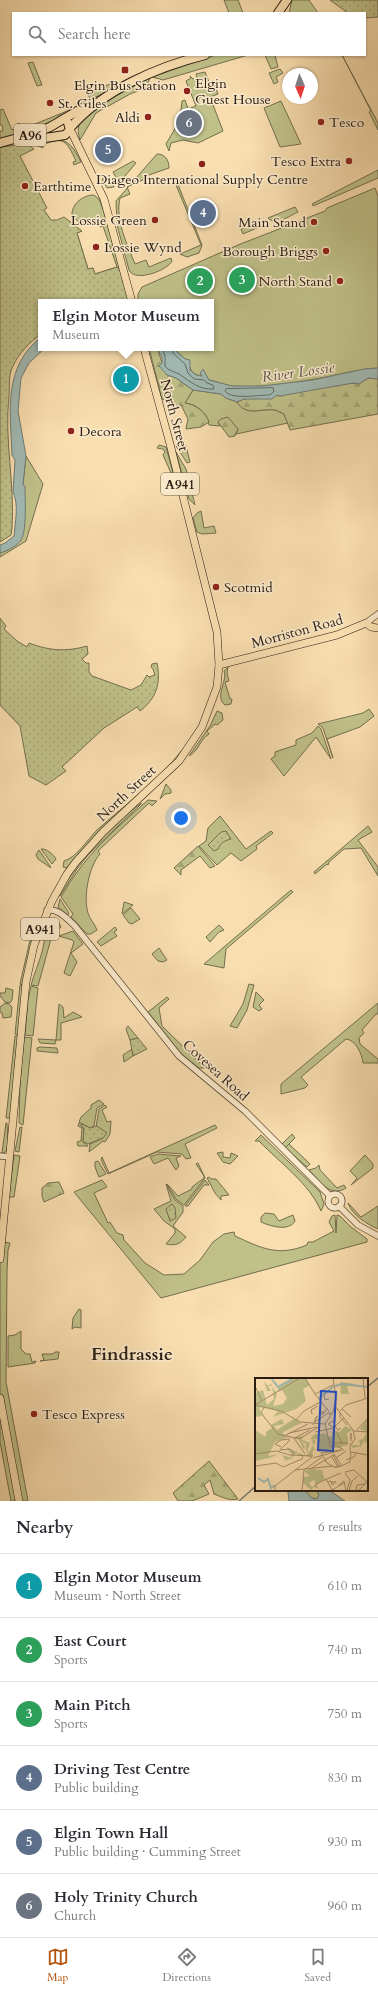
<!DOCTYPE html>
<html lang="en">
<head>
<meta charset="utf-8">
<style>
  :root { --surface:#fff; --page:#f2f2f3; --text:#2b2b33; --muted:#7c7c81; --line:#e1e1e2; --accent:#b45309 }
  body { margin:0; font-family:Cardo,serif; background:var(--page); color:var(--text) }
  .compass { position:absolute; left:282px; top:68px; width:36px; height:36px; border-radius:50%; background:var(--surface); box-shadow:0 1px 3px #0004; rotate:177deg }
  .you { position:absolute; left:181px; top:818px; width:14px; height:14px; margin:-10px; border:3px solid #fff; border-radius:50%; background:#1a73e8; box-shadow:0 0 0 6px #1a73e833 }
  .badge { display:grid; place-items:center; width:26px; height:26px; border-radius:50%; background:var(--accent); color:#fff; font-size:13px; font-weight:700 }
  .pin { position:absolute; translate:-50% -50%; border:2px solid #fff; box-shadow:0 1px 4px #0006 }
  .popup { position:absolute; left:38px; top:299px; width:176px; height:52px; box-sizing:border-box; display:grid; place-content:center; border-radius:0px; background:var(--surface); filter:drop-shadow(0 1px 3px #0005); font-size:13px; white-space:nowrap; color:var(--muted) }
  .popup b { font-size:15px; color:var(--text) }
  .popup::after { content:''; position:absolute; left:50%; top:100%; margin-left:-8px; border:8px solid transparent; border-top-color:var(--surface) }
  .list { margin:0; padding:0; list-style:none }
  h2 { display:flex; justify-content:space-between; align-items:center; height:52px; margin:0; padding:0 16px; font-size:17px }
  h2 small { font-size:13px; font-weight:400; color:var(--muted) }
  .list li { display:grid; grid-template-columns:26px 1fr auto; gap:12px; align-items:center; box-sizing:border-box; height:64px; padding:0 16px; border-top:1px solid var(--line) }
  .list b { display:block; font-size:15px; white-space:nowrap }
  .list p { margin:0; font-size:13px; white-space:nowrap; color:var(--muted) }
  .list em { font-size:13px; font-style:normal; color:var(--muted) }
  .icon { flex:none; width:22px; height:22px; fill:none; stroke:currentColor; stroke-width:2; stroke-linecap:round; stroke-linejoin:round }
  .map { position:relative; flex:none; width:378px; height:1501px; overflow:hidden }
  .search { position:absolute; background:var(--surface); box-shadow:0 1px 3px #0004; left:12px; right:12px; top:12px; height:44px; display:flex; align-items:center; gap:10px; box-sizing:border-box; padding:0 14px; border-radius:0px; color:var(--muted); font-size:15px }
  .sheet { height:436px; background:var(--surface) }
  nav { display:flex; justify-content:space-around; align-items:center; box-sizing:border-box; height:56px; border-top:1px solid var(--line); background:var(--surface); font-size:11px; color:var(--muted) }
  nav a { display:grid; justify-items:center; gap:2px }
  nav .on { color:var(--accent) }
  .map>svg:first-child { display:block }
  .green { fill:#c0c189; stroke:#746e4e }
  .forest { fill:url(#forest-firs); stroke:#746e4e }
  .park { fill:url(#park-dots); stroke:#746e4e }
  .water { fill:#a1bab4; stroke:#717b73 }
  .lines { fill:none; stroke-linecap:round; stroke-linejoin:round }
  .shore { stroke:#656b63; stroke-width:1 }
  .stream { stroke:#717b73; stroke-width:1.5 }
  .minor-casing { stroke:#5d4c39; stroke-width:7 }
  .major-casing { stroke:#291c12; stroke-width:8 }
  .highway-casing { stroke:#291c12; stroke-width:10 }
  .minor { stroke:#fbeacb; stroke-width:5.5 }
  .major { stroke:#f9deaf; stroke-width:7 }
  .highway { stroke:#f9deaf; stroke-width:8 }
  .poi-dot { fill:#8f2418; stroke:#fbeacb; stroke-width:1.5 }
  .labels { text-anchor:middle; stroke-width:3; stroke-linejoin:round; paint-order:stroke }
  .shield { fill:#fbeacb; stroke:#685a4a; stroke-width:1 }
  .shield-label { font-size:13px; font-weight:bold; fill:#291c12 }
  .poi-label { font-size:14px; fill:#291c12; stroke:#fbeacb; text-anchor:start }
  .street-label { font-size:14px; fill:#291c12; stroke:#fbeacb }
  .water-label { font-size:15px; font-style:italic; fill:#53534b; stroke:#fbeacb }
  .district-label { font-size:18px; font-weight:bold; fill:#291c12; stroke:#fbeacb }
  .inset-river { fill:none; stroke:#a1bab4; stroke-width:2 }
  .inset-road { fill:none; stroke:#a69070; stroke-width:1 }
  .view { fill:#1d4ed8; fill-opacity:0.15; stroke:#1d4ed8; stroke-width:2 }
  .inset-edge { fill:none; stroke:#291c12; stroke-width:2 }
</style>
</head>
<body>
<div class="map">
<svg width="378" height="1501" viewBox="0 0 378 1501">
  <defs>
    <pattern id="forest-firs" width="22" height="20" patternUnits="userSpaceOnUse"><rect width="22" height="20" fill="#c0c189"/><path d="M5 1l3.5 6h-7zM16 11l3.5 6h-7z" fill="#a5a575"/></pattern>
    <pattern id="park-dots" width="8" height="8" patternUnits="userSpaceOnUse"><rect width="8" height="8" fill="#c0c189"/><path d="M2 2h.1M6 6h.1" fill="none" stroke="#a5a575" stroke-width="1.8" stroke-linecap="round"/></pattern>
  </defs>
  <rect width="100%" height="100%" fill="#f9deaf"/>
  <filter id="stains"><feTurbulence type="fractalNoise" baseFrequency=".005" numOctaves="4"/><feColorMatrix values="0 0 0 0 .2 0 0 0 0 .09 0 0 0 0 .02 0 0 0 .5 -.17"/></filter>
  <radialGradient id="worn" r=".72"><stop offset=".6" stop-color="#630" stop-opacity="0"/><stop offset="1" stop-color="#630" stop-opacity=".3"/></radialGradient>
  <g class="green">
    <polygon points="224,0 238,0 243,13 229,13"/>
    <polygon points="292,0 309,0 318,13 289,13"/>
    <polygon points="216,55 248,55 163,80 152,77"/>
    <polygon points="265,55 275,55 278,67 271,69"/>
    <polygon points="342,55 378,123 378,130 369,112 371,111"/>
    <polygon points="33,62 42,85 37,86 28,63"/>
    <polygon points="280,69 283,73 276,77 278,82 274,84 269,73"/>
    <polygon points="205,72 209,82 213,81 218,94 210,97 223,131 198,143 183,140 171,143 169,151 166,144 180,120 182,101 185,100 188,109 196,106 186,81 191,78 190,76 193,79 197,78 196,74"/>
    <path d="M150 78 146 88 130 94 96 113 80 140C78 134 77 127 81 121 89 109 135 85 150 78Z"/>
    <polygon points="110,84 112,87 110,91 93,98 90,98 88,95 90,92"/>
    <polygon points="281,101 301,144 280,147 264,108"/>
    <polygon points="3,109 12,130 19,128 17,124 19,123 22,135 0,140 0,131 3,131 2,125 0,125 0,110"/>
    <path d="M53 139C70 139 74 149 81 162L74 165 73 162 76 161C67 142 64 135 43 145V148L33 144Z"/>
    <path d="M157 154C165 154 169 160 169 168L146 176 147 178 127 187 130 194 120 198C115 220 127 244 135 264L146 260 149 267 171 258 172 261C168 270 135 283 129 270L117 225 116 201Z"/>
    <polygon points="133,161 136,163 119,183 113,172"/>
    <polygon points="378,170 378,178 313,206 312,204"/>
    <polygon points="108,176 114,187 107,188 102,179"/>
    <polygon points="175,177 202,245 199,253 187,257 180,254 201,245 173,178"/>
    <path d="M375 188 378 196V368C356 369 336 376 315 379 288 384 259 388 232 386 223 385 217 381 209 380L203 370 200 373 203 377C189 373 192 369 186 360 183 356 179 354 176 351L177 348H211V302H138V294L142 287 238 245 325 211 327 208Z"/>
    <path d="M94 195 99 199 104 212 129 302H45L54 240 82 231 77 233 88 269 93 268 95 274 117 267 103 226 100 227 99 224 80 223 72 216C71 204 83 195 94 195Z"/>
    <path d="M295 207 298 212C289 216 276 226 268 218Z"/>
    <polygon points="261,221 259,227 243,234 241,229"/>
    <path d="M193 390 221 394 226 398 237 402C247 417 261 408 275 410 278 411 282 413 284 414L288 423 236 434 238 429 218 422 220 426 209 425C207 413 197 404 184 403Z"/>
    <polygon points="159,445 166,447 175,480 173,481 169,475 171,473 163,455 165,452 163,449 157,448"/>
    <polygon points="176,446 186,446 190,462 187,463"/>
    <polygon points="176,452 186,469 195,505 189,499"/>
    <polygon points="26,456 43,484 26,541 0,557 0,553 8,550 24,528 23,484"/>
    <polygon points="201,511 204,528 214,526 216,533 202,534 197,532 193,518 197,513"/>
    <path d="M228 667 227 673 229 681 225 682 230 699H232L231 704 225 705C214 697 228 680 224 671Z"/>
    <polygon points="369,709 374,716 360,727 327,739 333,758 323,728 318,724 363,713"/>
    <path d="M217 711 222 713 223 720 217 725 215 724 207 731 209 734C199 740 200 750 189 756L210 726Z"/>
    <polygon points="318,726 321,729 331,759 316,737 284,776 271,759 275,756 275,752 296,745 296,740 312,733"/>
    <path d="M183 749 177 760 67 868 63 867 64 861C77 857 87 840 97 830 126 804 159 780 183 749Z"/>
    <polygon points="166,784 171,790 171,793 165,794 160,799"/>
    <path d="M148 800 157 801 152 806 149 803 98 851 100 854C89 866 83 897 88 913 90 920 95 924 97 930L91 934H87L71 917 73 914 61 897C83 857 115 829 148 800Z"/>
    <path d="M142 803 89 854 77 869 60 896 58 895C79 860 106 824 142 803Z"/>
    <polygon points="220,816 246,849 271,831 273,833 256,846 257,849 241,861 231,853 217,865 199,846 206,841 208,828"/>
    <polygon points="368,826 372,832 358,840 378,867 378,876 361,848 344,849 329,862 328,865 327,864 315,874 314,872"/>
    <path d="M41 849C46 848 54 855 56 859L52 864Z"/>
    <polygon points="39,850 50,866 51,868 38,859 36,855"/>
    <polygon points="291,890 293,892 226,949 224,968 204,964"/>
    <polygon points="60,899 69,913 68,915 58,907"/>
    <polygon points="124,902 133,905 122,914"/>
    <polygon points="131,908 140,919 132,924 129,923 123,915"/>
    <polygon points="37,922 38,923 25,985 20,984 30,940"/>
    <path d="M55 922 59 923 61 927 52 935 38 986 31 985C34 974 39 963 42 952 45 942 44 927 55 922Z"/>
    <polygon points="219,925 224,930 219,932 210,942 206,937"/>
    <polygon points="115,927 117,930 114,932 117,936 101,946 97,942"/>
    <polygon points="73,931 83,944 71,953 77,962 70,976 64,973 74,942 72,940 59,936"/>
    <polygon points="159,948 167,960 163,962 158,961 152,954"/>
    <polygon points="249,984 254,985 247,1010 237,1028 230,1026 243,1004"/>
    <polygon points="20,985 25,986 20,1035 15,1034"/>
    <polygon points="31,986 38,988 33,1036 25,1035 28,1000"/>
    <polygon points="6,988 13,990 12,1000 10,1003 5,1002 0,996 0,993 5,993"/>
    <polygon points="256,992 264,1000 259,1005 262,1009 259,1011 253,1007"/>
    <polygon points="167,997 169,999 159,1008 162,1026 200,1063 208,1064 205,1068 199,1068 182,1055 148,1012"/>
    <polygon points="5,1003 9,1004 12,1007 11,1017 3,1018 2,1013 0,1012 0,1007"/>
    <path d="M378 1003V1014H376L362 1030 364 1033 359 1038 360 1044 378 1059V1063H363C362 1054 356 1040 346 1039L301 1077 308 1085 305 1088 281 1094V1084Z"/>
    <polygon points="59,1004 63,1007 64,1018 73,1012 82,1017 61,1023 61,1040 56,1040"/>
    <polygon points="128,1026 138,1038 130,1040 126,1029"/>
    <polygon points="15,1036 20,1036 10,1118 6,1118"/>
    <polygon points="24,1037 32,1038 23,1125 19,1123 20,1081"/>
    <polygon points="38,1039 56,1040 55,1044 40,1043"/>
    <polygon points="40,1047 57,1048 58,1053 37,1051 37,1048"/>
    <polygon points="132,1049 133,1056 124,1062 123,1055"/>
    <polygon points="99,1100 104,1104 97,1108 94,1126 90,1128 79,1122 81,1117 91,1108 91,1105"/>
    <polygon points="105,1105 107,1107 102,1110 107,1122 111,1121 110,1134 105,1142 103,1141 89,1152 90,1144 103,1138 96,1127 99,1109"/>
    <path d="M6 1123H7C7 1132 11 1147 4 1153H2Z"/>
    <polygon points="79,1123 84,1127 83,1142 88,1146 78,1146 77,1142 81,1141 82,1128 78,1126"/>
    <polygon points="215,1125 217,1128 185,1144 191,1158 186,1159 182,1154 157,1152 108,1174 101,1160 102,1157 109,1173"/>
    <polygon points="20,1127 22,1127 19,1152 15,1151"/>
    <path d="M261 1135 320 1192 324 1204 321 1211C309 1183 280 1163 259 1141H255Z"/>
    <polygon points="289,1144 310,1164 307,1167 285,1148"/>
    <polygon points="223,1152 223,1157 230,1158 231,1153 238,1156 230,1164 223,1162 217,1153"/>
    <polygon points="158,1154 181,1156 176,1158 179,1166 176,1170 168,1158 154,1164 150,1157"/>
    <polygon points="14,1155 20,1156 14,1197 9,1197"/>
    <polygon points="365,1155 373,1164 373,1168 351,1185 357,1178 350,1171"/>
    <polygon points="98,1161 106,1174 99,1177 95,1167 95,1162"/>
    <polygon points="198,1163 205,1178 184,1205 176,1199 167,1184 178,1196 192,1189 192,1187 204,1178 204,1176 196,1164"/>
    <path d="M319 1165 320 1170 337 1188 344 1185 346 1188C330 1198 319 1181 309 1170L316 1168Z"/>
    <polygon points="209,1177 211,1179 216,1179 229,1195 221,1196 221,1200 215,1193 207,1178"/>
    <path d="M102 1180 107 1187 94 1193 108 1223 110 1222 117 1233 123 1235 124 1240 145 1263 164 1275 184 1274 200 1260 213 1242 224 1234 234 1232 235 1236C261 1248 278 1257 307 1245L308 1242H313L334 1231 329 1222 332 1216 335 1215 336 1233 337 1215 340 1216 351 1227 367 1239V1242L161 1298 74 1192Z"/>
    <polygon points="205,1180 209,1185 204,1185 188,1206 185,1206"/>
    <path d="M166 1184 175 1200 183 1206V1212L173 1226 186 1237C180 1244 176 1246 166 1244L175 1233V1229L164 1221 154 1209 171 1201Z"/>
    <path d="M348 1203 361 1217 378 1206V1229C367 1224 352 1215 348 1203Z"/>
    <path d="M265 1213 274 1214 279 1221 293 1215 295 1221C289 1232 270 1226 261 1222V1217Z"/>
    <polygon points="2,1242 10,1243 8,1250 7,1272 6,1382 28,1501 11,1501 0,1442 0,1259"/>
    <polygon points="79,1309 81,1310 81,1328 75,1327 72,1329 73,1318"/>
    <polygon points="21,1331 21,1349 26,1354 30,1354 32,1362 36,1361 35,1363 8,1367 8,1336 15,1335"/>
    <polygon points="55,1352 59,1352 58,1359 40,1361 44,1360 42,1354 53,1354"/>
    <polygon points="308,1490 317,1491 319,1495 317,1499 312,1498 307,1493"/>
  </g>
  <g class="forest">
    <path d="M77 107C65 114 45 132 31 128L30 126Z"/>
    <path d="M149 348H157L158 350 162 363 159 366 193 390 185 403C195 404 206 412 209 422L201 427 186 429 188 419 181 405 178 406 162 399Z"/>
    <path d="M368 378 378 379V414L290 430 284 414C282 413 278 411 275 410 261 408 246 417 237 402L244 399 353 383 359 384Z"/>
    <polygon points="228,417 238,429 235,436 229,437 218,422 221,419"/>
    <polygon points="198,846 215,866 210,868 200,856 181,870 181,875 174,868"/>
    <polygon points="292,1134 295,1138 283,1150 280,1146"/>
    <polygon points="59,1182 64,1193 44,1202 42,1196 42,1188 48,1183"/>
    <path d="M209 1461 238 1499C229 1501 222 1497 214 1494L210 1480 204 1485 209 1494 192 1501H178L173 1493Z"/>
  </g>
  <g class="park">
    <polygon points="330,0 378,0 378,17 365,18 365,13 348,13"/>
    <path d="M27 144 34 149 20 156 47 208 44 210 51 220H57L64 217 82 231 77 233 88 269 93 268 95 274 117 267 120 269 129 302H41V334C30 342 19 353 13 366 8 375 10 386 9 396 4 440 15 483 12 528L11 535 0 542V147Z"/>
    <path d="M0 618 6 626 4 629 17 641 27 647 29 643C50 651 66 652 87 646L88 654 82 659 86 663H89V672L92 676 131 690 141 685 147 675 149 677 155 675 153 669 151 667 152 664 157 663C161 683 157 698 140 711L137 707 104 728 62 767 66 771 46 785 29 776 20 726 0 705Z"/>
    <path d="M226 831 231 839C223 841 221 843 218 849L214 851 208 845 221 832Z"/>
    <polygon points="138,1038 147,1049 133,1056 130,1040"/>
    <polygon points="82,1124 90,1128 97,1126 107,1133 103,1138 88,1144 83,1142 84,1128 81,1126"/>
    <polygon points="172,1204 175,1208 176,1218 170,1221 166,1209"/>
  </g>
  <g class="water">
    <path d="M41 337V348H45L29 363 21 378 18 411 26 456 23 484 25 487C25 499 27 531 21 540 17 546 7 551 0 553V545L5 543 14 536C15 523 19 504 13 492L15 460 12 455C10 411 3 367 41 337Z"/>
    <polygon points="157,348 177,348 176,351 185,359 190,360 190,370 196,375 202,376 200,373 203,369 209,380 232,386 262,386 313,380 364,369 378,368 378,379 368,378 359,384 353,383 280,396 277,395 272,399 244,399 237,402 226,398 221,394 193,390 176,378 167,375 159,366 162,363 162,357"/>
    <polygon points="290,1490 308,1490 307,1493 312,1498 317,1499 319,1495 317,1491 313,1490 329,1490 345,1501 289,1501 288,1492"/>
  </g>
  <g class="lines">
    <g class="shore">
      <path d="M162 348 165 356V366C169 371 173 371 179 374 191 382 199 390 214 389L213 385 207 383 204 380 194 379 188 373 185 364 173 353V348"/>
      <path d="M273 388 274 391 270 395C258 395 231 400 225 391L226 389Z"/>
    </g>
    <g class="stream">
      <polyline points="367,1387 378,1378"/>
      <polyline points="239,1501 256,1486"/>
    </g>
    <defs>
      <g id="minor">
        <polyline points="366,623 378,614"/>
        <path d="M47 910C58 908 67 919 74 925L179 1056 245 1111 330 1196"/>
        <polyline points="0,1156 10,1157"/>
        <circle cx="335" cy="1201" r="7"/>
        <polyline points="339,1206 358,1225 378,1236"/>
      </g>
      <g id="major">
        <polyline points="70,129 104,199 132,302"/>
        <polyline points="219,665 337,635 366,623 371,627 378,628"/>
        <polyline points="0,1259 26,982 34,945 52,901 67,874 76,862 103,832 179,761 202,727 217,687 219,665 217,632 170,444 144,348"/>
        <polyline points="0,1398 19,1501"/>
      </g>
      <g id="highway">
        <polyline points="278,13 287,0"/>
        <path d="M70 128C103 90 157 67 205 55"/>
        <polyline points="25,141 65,135 70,130 68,123"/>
        <polyline points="0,143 32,134 50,127 91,103"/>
      </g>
    </defs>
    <use href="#minor" class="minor-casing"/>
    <use href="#major" class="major-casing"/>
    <use href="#highway" class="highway-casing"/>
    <use href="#minor" class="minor"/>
    <use href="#major" class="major"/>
    <use href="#highway" class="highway"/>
  </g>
  <g class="poi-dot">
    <rect x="121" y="66" width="8" height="8" rx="2"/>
    <circle cx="187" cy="91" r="4"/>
    <circle cx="50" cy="103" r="4"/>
    <circle cx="148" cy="117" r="4"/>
    <circle cx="321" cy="122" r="4"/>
    <circle cx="349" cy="161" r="4"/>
    <circle cx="202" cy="164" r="4"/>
    <circle cx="25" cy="186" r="4"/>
    <circle cx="155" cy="220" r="4"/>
    <circle cx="314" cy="222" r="4"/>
    <circle cx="96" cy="247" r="4"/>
    <circle cx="326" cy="251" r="4"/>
    <circle cx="340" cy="281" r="4"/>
    <circle cx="71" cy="431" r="4"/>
    <circle cx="216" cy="587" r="4"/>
    <circle cx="34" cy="1414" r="4"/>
  </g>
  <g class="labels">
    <g class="shield">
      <rect x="14" y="124" width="32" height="22" rx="3"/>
      <rect x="161" y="473" width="38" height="22" rx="3"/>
      <rect x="21" y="918" width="38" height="22" rx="3"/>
    </g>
    <g class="shield-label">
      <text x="30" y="140">A96</text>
      <text x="180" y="489">A941</text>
      <text x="40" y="934">A941</text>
    </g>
    <g class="poi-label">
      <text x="195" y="88">Elgin<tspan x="195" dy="16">Guest House</tspan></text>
      <text x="125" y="90" text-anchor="middle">Elgin Bus Station</text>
      <text x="58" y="108">St. Giles</text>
      <text x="140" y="122" text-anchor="end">Aldi</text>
      <text x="329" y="127">Tesco</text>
      <text x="341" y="166" text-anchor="end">Tesco Extra</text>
      <text x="202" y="184" text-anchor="middle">Diageo International Supply Centre</text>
      <text x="33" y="191">Earthtime</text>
      <text x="147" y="225" text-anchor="end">Lossie Green</text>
      <text x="306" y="227" text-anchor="end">Main Stand</text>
      <text x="104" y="252">Lossie Wynd</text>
      <text x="318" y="256" text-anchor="end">Borough Briggs</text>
      <text x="332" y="286" text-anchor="end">North Stand</text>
      <text x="79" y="436">Decora</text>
      <text x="224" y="592">Scotmid</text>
      <text x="42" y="1419">Tesco Express</text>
    </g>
    <g class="street-label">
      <text transform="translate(175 415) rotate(75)" y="5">North Street</text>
      <text transform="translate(297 631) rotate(-15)" y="5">Morriston Road</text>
      <text transform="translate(126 793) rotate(-43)" y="5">North Street</text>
      <text transform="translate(216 1070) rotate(42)" y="5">Covesea Road</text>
    </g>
    <g class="water-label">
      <text transform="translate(298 372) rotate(-8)" y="5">River Lossie</text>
    </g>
    <g class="district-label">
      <text x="132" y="1360">Findrassie</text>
    </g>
  </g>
  <g transform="translate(255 1378)">
    <rect width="113" height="113" fill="#f9deaf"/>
    <path d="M113 40V64L109 65 110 61 106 68 98 70 93 63 98 67H103L101 68 105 67 104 62 108 61 112 54 105 51ZM78 51 84 55H92L93 67 64 74 62 61H59L61 64 59 67 57 59 69 55 76 60ZM56 91 67 92 68 96 64 92 56 94 60 101 54 105 57 109 61 107 66 113 61 108 56 112 48 105V99L55 98 49 93Z" fill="#c0c189"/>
    <path d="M16 0 18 5 16 7 22 16 18 28 28 26 32 20 27 12 24 14 21 4 23 9 29 7 36 0H50L55 7 48 11 51 23 41 31 18 39 23 33 4 29 7 38 0 39V15L8 12 12 27 19 21 17 8H13L16 13H12L9 3 13 8 18 5ZM85 4 101 6V8H92L94 16H86ZM27 41 29 46 19 48 22 52 39 41 46 45 28 54 29 58 34 59 20 64 13 78 24 76 16 79 28 77 36 80 37 77 31 69 42 74 41 71 43 76 46 75 48 77H43L41 75 36 81 31 82 32 85 27 77 0 83V52L11 59V54L17 50 16 47ZM61 56H69L57 59 59 71 65 72H58L57 79 49 78 54 75 51 73V66L46 63 50 68 49 72 44 62 39 60 48 58 47 62 55 65 52 73 54 74 58 68 56 60 57 58Z" fill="#c0c189"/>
    <path d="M90 48 98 52 92 55 93 63H87L89 67 85 70 77 66 74 60 78 58V52L85 54ZM66 92 70 101 61 107 56 93Z" fill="#c0c189"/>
    <path class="inset-river" d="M16 0 23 9 36 2 35 0M80 8 87 6 113 9M64 20 79 8M3 100 9 104 13 101 16 110 20 107"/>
    <path class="inset-road" d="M50 0 60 16M108 0 110 20M1 10 7 23M71 15 69 17 70 22 74 21M67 25 60 16 78 7M67 25 77 37M0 27 45 0M0 27 26 33 45 44 70 46M80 28 98 52 100 61 95 68V74M9 30 6 34 9 39 23 56 40 60M87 31 96 39M49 33 65 24M85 33 91 27 113 20M70 34H66V37L69 35 72 30M85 34V39L92 47M57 36 56 32 63 28M41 42 49 33M60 44 73 35 75 37M58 47 62 38 60 43M79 50 73 46 80 42M86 50 83 52 80 48 89 40M102 52 113 40M99 53 113 54M60 54 79 50M34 55 62 49M82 55 87 66M29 58 53 46M39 60H46L65 48M39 60 50 76M40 60 55 52M96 61V55V63M76 63 78 65H93M75 67 70 46 78 34 81 20 78 0M26 69 20 66 26 62 35 61M74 69 80 67 89 72M25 72 35 71 40 76M24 73 35 62M96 74 113 77M66 75 86 72M66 75 72 85 79 89M0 76 21 73 35 77 58 78M79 76 86 87M78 77 84 88M76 78 83 89M58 80 87 72M81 80 91 73M91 82 99 79 101 75M1 88 21 85 28 89 47 81 48 78M86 88 95 84 96 74M79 89H82L86 88 80 89M55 91 80 76M40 92 78 88M90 94 99 92 112 104M90 95 95 102 92 113M71 101 77 112M73 104 76 103 77 107 81 104H76M84 107 89 103 91 112M62 110 60 107 65 104 86 95M20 113V108L57 79M47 113 49 92 67 79M75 113 89 105M94 113 97 103 103 98M101 113 102 107 110 106M103 113 113 103"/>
    <path class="view" d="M66 13 81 14 78 73 63 72Z"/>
    <rect width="113" height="113" class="inset-edge"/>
  </g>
  <rect width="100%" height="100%" filter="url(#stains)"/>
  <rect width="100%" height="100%" fill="url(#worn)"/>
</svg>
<svg class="compass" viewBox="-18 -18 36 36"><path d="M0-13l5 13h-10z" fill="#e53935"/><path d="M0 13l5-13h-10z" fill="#7c7c81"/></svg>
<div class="you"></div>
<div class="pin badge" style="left:126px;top:379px;background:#0f9aa8">1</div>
<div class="popup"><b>Elgin Motor Museum</b>Museum</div>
<div class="pin badge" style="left:200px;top:281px;background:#2e9e5b">2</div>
<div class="pin badge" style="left:242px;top:280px;background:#2e9e5b">3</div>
<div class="pin badge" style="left:203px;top:213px;background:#5c6f8a">4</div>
<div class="pin badge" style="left:108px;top:150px;background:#5c6f8a">5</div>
<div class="pin badge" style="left:189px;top:123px;background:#6b7280">6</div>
<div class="search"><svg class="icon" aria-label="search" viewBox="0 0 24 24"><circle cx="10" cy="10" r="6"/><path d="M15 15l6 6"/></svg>Search here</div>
</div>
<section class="sheet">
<h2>Nearby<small>6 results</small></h2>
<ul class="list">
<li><span class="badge" style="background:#0f9aa8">1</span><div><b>Elgin Motor Museum</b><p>Museum · North Street</p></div><em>610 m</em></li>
<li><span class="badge" style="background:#2e9e5b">2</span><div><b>East Court</b><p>Sports</p></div><em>740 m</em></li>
<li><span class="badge" style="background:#2e9e5b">3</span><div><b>Main Pitch</b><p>Sports</p></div><em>750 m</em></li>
<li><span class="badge" style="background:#5c6f8a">4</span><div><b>Driving Test Centre</b><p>Public building</p></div><em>830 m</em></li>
<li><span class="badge" style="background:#5c6f8a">5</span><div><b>Elgin Town Hall</b><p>Public building · Cumming Street</p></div><em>930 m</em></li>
<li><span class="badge" style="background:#6b7280">6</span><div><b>Holy Trinity Church</b><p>Church</p></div><em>960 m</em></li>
</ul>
</section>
<nav>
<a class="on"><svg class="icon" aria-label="map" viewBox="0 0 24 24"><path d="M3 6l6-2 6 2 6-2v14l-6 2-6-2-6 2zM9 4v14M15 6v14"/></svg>Map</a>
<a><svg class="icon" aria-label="directions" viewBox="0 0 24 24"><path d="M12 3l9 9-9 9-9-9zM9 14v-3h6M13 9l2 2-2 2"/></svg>Directions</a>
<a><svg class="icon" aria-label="saved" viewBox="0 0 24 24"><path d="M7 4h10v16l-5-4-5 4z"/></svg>Saved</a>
</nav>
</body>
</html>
